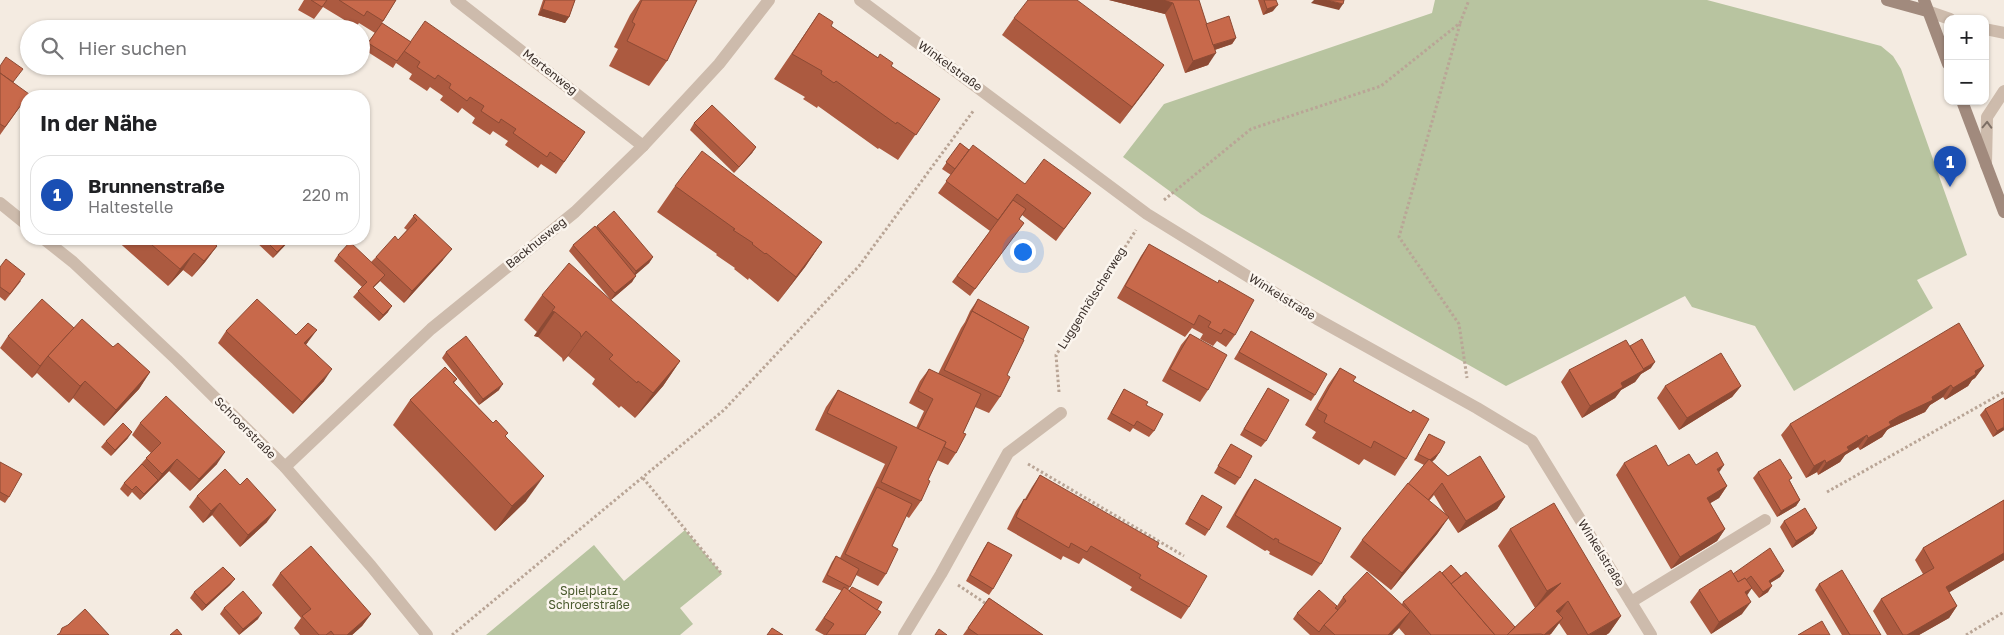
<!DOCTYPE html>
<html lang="de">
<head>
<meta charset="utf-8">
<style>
  :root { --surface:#fff; --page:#f2f2f2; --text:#202124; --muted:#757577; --line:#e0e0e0; --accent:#d93025 }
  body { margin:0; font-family:"Golos Text",sans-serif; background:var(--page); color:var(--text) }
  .controls { position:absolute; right:15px; top:15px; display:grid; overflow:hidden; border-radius:10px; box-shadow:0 1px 4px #0004 }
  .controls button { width:45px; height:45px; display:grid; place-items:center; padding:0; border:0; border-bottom:1px solid var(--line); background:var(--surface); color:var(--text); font:25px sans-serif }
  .you { position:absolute; left:1022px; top:251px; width:18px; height:18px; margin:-12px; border:4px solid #fff; border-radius:50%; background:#1a73e8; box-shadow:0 0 0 8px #1a73e833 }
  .badge { display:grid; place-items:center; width:32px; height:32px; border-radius:50%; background:var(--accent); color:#fff; font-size:16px; font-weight:700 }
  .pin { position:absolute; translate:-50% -41px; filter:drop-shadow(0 1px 2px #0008) }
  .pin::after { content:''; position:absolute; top:26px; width:18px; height:15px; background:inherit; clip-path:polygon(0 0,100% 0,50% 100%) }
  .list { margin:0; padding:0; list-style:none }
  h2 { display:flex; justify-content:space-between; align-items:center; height:65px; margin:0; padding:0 20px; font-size:21px }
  h2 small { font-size:16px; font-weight:400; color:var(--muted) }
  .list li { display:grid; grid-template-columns:32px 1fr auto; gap:15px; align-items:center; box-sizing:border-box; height:80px; margin:0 10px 10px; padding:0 10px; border:1px solid var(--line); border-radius:20px }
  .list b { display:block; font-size:19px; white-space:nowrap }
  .list p { margin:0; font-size:16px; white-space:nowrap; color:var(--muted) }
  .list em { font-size:16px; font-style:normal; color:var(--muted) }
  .icon { flex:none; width:28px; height:28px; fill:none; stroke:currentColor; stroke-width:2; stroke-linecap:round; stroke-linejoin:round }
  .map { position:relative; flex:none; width:2004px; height:635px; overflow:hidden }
  .search { position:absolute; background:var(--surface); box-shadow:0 1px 4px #0004; left:20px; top:20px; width:350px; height:55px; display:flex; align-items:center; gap:12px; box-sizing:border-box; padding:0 18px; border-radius:28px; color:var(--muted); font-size:19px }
  .panel { position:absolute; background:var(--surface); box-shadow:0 1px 4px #0004; left:20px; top:90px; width:350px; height:155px; border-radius:20px }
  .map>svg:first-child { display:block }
  .green { fill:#b8c4a0 }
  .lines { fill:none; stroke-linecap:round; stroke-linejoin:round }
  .path { stroke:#b9a596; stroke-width:3; stroke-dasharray:2.5 2.5; stroke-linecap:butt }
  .lane { stroke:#cdbbac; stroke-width:12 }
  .street { stroke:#cdbbac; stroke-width:12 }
  .secondary { stroke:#a18a7d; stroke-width:12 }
  .wall { fill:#ac5a40; fill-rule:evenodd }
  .shaded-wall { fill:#8c4a34 }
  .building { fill:#c8694b; stroke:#8c4a34 }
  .oneway { stroke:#7d6f65 }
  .labels { text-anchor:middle; stroke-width:5; stroke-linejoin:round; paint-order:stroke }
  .street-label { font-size:12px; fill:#3b302b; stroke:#fbf5ee }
  .park-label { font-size:12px; fill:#4a5a2e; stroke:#fbf5ee }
</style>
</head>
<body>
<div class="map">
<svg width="2004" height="635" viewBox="0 0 2004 635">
  <rect width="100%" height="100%" fill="#f4ebe1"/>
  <g class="green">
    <polygon points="1435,0 1707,0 1881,46 1893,56 1901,69 1967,255 1917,280 1933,308 1794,391 1755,326 1692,307 1685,296 1506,386 1201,214 1123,157 1164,104 1432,13"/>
    <polygon points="685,530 722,574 680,608 693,624 680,635 486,635 594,545 624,581"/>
  </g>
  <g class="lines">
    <g class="path">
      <polyline points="1460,24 1399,237 1459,324 1467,378"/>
      <polyline points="1164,200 1251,129 1381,86 1460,23 1469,0"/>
      <polyline points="1059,392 1056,355 1136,230"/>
      <polyline points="1028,464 1184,556"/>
      <polyline points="643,478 722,574"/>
      <polyline points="1827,492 2004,392"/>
      <polyline points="958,585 988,605"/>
      <polyline points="452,635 724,410 859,266 974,110"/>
      <polyline points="1966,635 2004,612"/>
    </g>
    <polyline class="lane" points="1631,602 1765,520"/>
    <g class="street">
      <polyline points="456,0 643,146"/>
      <polyline points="860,0 1147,214 1317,319 1477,408 1532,441 1651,635"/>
      <polyline points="1927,11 1950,19"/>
      <polyline points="1985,29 2004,33"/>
      <polyline points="1986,165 1987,117 2004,91"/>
      <polyline points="0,203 26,224"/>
      <polyline points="44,239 73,262 177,360 285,467 371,566 427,635"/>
      <polyline points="285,467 431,329 575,212 643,146 719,64 769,0"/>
      <polyline points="904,635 941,574 1008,453 1061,413"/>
    </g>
    <g class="secondary">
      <polyline points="1887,0 1927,11"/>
      <polyline points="1924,0 1948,64"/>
      <polyline points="1962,101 2004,212"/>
    </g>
  </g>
  <g class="wall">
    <polygon points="304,0 396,0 382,23 411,42 585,132 556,174 541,164 538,168 505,145 508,141 493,131 490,135 472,123 475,118 462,108 458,113 440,100 443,96 430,87 427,91 409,79 412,74 396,63 393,68 363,49 375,33 359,23 356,27 323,7 314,19 298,10"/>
    <polygon points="543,0 575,0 569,17 565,23 538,15"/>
    <polygon points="640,0 697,0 667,61 649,86 609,66 618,49 614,47 630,15"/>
    <polygon points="1109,0 1199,0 1206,24 1236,38 1232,44 1215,50 1208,65 1185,73 1165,14"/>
    <polygon points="1258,0 1276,0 1273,11 1263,15"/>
    <polygon points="819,13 831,26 940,99 898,160 879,148 878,149 818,106 817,108 803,99 805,97 774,79"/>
    <polygon points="1014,18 1164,65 1120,124 1002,35"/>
    <polygon points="0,66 26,98 0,135"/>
    <polygon points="694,123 756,147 752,153 734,173 690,130"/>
    <polygon points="960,143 969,150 1025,184 1082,205 1056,241 1022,215 1019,219 1024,223 970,296 952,282 990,231 938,193 951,175 942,169"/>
    <polygon points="675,186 822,242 805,267 778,302 749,278 748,280 734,269 735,268 716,255 717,254 657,212"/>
    <polygon points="415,214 443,260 404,303 380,281 373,288 388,312 379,321 353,297 362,287 334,261 338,255 371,262 376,257 398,240 407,230 404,228"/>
    <polygon points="597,226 653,257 649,263 635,275 632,282 611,300 569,251 573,245"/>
    <polygon points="115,239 209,239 217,246 205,262 192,277 183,270 168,286"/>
    <polygon points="257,239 291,239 273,258 255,241"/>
    <polygon points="1149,244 1235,335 1226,347 1217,341 1213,346 1200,339 1203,334 1192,328 1185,337 1117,298 1141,256"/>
    <polygon points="0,267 21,281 5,301 0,297"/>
    <polygon points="542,295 680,361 663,386 635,418 621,406 619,408 592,384 595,379 568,356 563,362 562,358 538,337 534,336 537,332 524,320"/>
    <polygon points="978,299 1007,375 1000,397 989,413 975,407 963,433 956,453 948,465 937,460 928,480 921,501 909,518 906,516 892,546 886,574 878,586 856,575 848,590 877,610 865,635 824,635 815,630 842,591 822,582 832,562 836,556 840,558 885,464 815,430 826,407 838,390 916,428 924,411 909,403 920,381 929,369 938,374 961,328 965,322 970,311"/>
    <polygon points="74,328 113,347 150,372 139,389 104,426 73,398 69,403 37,373 32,378 0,348 8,336"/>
    <polygon points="226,331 296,335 308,342 306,345 324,381 293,414 218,343"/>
    <polygon points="1251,331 1315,395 1311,401 1234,359"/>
    <polygon points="1190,334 1208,390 1200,402 1162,381 1181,345"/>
    <polygon points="1630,346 1651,368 1641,374 1635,382 1621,390 1615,398 1582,418 1561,382 1569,370"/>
    <polygon points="446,352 499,390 479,405 442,358"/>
    <polygon points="1984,366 1975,378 1972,380 1968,386 1945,400 1943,397 1930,405 1925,412 1890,428 1887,430 1882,437 1860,450 1858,447 1848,453 1845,455 1840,462 1818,475 1817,472 1806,478 1781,435 1790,424"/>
    <polygon points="1340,368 1353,381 1411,413 1413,410 1406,459 1395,476 1364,459 1359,465 1312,438 1316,432 1305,425 1328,385"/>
    <polygon points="457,379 454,383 506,436 526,501 495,531 393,425 410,400"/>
    <polygon points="1665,386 1741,386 1732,397 1679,430 1657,398"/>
    <polygon points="1268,388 1266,441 1261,447 1240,435"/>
    <polygon points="1124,389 1146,405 1154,431 1149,437 1133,428 1130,432 1107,419"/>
    <polygon points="1985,409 2004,430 1993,437 1980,415"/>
    <polygon points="140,423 217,464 190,491 169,471 140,500 132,492 128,497 120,489 124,483 151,453 132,435"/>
    <path d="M1429 434 1439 453 1435 459 1432 462 1448 476 1505 497 1497 509 1458 533 1448 518 1437 534 1391 590 1350 557 1362 540 1424 465 1414 460ZM1434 495 1446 515 1429 501Z"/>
    <polygon points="128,438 111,456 101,447 106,441"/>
    <polygon points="1231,444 1240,478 1235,485 1214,473"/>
    <polygon points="0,462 9,497 5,503 0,500"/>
    <polygon points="1624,463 1668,466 1696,465 1719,473 1727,486 1719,498 1710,503 1725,529 1717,541 1671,569 1616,475"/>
    <polygon points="225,469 267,522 240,547 212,515 203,523 189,507 197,496"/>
    <polygon points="1758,472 1790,481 1800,500 1796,506 1777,517 1753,478"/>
    <polygon points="1040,475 1157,547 1189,607 1181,619 1130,590 1132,587 1083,558 1079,564 1063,556 1061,560 1007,529 1016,511 1024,499 1025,499 1032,487"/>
    <polygon points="1255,479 1321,564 1312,576 1269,554 1270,552 1267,550 1265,551 1226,527 1247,491"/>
    <polygon points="1202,495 1209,530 1205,536 1185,524"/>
    <polygon points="2004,500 2004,560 1949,592 1957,606 1949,618 1919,635 1887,635 1873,611 1881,599 1923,574 1915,560 1923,548"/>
    <polygon points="1784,521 1817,528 1813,534 1792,548 1780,527"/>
    <polygon points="1510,529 1621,616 1609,633 1606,635 1567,635 1559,623 1550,635 1405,635 1399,628 1392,635 1310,635 1293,619 1297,613 1337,606 1343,597 1402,604 1403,602 1442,573 1461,576 1515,627 1535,608 1498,546"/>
    <polygon points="988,542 993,589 989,595 966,581 984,548"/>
    <polygon points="1784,571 1780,577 1770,583 1768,592 1759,598 1751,588 1746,595 1742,614 1711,634 1690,602 1699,590 1733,574"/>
    <polygon points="280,573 371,614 362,626 352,635 300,635 294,628 301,618 272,585"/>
    <polygon points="235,579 230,585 202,611 190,598 194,592"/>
    <polygon points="1819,584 1881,635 1842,635 1815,590"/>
    <polygon points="989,598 1043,635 963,635"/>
    <polygon points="224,608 258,619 239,635 220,614"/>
  </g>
  <g class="shaded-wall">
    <polygon points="1109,0 1163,0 1173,3 1165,14"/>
    <polygon points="1314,0 1327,0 1343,4 1339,10 1311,3"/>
    <polygon points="1278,5 1273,11 1263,15 1267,9"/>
    <polygon points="542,9 569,17 565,23 538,15"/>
    <polygon points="1236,38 1232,44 1208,52 1212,46"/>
    <polygon points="1216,53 1208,65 1185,73 1193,61"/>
    <polygon points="1164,65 1152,82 1120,124 1132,107"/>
    <polygon points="756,147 752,153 734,173 739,167"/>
    <polygon points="290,239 291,239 273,258 277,252"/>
    <polygon points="822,242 805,267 778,302 796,277"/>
    <polygon points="217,246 205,262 192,277 204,261"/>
    <polygon points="452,249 443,260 404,303 412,291"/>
    <polygon points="194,253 183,270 168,286 180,269"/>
    <polygon points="653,257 649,263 632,278 636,271"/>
    <polygon points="385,275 380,281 368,293 373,287"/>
    <polygon points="636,276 632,282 611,300 615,293"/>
    <polygon points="392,306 388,312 379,321 383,315"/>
    <polygon points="552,311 555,312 538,337 534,336"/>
    <polygon points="317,330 308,342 296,355 304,343"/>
    <polygon points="586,331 568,356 563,362 581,337"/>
    <polygon points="680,361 663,386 635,418 653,393"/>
    <polygon points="44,362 36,373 32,378 40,366"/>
    <polygon points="1655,362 1651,368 1641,374 1635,382 1621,390 1615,398 1582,418 1590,406 1621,383 1638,372"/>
    <polygon points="1984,366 1975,378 1972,380 1968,386 1945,400 1953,388 1975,371"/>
    <polygon points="332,369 324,381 293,414 302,402"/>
    <polygon points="150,372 139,389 104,426 116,410"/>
    <polygon points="85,381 73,398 69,403 80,386"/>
    <polygon points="503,384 499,390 479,405 483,399"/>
    <polygon points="1951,385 1943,397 1930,405 1925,412 1890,428 1887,430 1882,437 1860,450 1868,438 1889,422"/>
    <polygon points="1741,386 1732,397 1679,430 1687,418"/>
    <polygon points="2004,427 2004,430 1993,437 1997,431"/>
    <polygon points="132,432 128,438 111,456 115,450"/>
    <polygon points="1867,435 1858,447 1845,455 1840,462 1818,475 1826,463 1847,447"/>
    <polygon points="225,452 217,464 190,491 199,479"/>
    <polygon points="1439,453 1435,459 1426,466 1430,460"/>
    <polygon points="177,459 169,471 140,500 144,494 158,480 162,474"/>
    <polygon points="1825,460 1817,472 1806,478 1814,466"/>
    <polygon points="1724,465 1716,477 1717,469"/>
    <polygon points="544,476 526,501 495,531 512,506"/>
    <polygon points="1727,486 1719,498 1699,510 1707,498"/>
    <polygon points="1505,497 1497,509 1458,533 1466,521"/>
    <polygon points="1800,500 1796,506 1777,517 1781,511"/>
    <polygon points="220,503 212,515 203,523 211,511"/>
    <polygon points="276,510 267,522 240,547 248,535"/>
    <polygon points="1449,517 1437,534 1391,590 1402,573"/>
    <polygon points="1817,528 1813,534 1792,548 1796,541"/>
    <polygon points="1725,529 1717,541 1671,569 1680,557"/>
    <polygon points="2004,553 2004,560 1938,599 1946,587"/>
    <polygon points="1784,571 1780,577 1764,587 1769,581"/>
    <polygon points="235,579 230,585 202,611 206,605"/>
    <polygon points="1561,583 1535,608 1547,591"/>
    <polygon points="1772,586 1768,592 1759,598 1763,592"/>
    <polygon points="1752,588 1744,600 1745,592"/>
    <polygon points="1568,601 1556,618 1556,611"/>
    <polygon points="1751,602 1742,614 1711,634 1719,622"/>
    <polygon points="1957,606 1949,618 1919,635 1907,635"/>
    <polygon points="1410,612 1398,629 1392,635 1388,635"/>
    <polygon points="262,613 258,619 239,635 243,629"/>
    <polygon points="371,614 362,626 352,635 347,635"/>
    <polygon points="1621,616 1609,633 1606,635 1589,635"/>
    <polygon points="1563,618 1551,634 1544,635"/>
  </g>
  <g class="building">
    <polygon points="311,0 327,0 322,7"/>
    <polygon points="339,0 396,0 383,21 367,11 364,16"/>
    <polygon points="545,0 575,0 569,17 542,9"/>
    <polygon points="642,0 697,0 667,61 627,41 635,24 632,22"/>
    <polygon points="1028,0 1077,0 1164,65 1132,107 1014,18"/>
    <polygon points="1163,0 1199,0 1216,53 1193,61 1173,3"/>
    <polygon points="1264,0 1276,0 1278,5 1267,9"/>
    <polygon points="1327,0 1344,0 1343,4"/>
    <polygon points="819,13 833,22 831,26 878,58 880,54 893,63 891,66 940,99 916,135 897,122 896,124 836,81 834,83 821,74 822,71 792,54"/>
    <polygon points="1229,16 1236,38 1213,45 1206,24"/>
    <polygon points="425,21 585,132 564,162 550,152 547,157 513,133 516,129 501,119 499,123 481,111 484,106 470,97 467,101 449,88 451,84 438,75 435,79 417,67 420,62 404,51"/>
    <polygon points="382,23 411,42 397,61 368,43"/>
    <polygon points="6,57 23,69 13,82 0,73 0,66"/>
    <polygon points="0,73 29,94 27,96 26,96 26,98 5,127 0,124"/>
    <polygon points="71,91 77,96 67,96"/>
    <polygon points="279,91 285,96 275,96"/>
    <polygon points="712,105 756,147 739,167 694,123"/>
    <polygon points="960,143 969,150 955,169 946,162"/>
    <polygon points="973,145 1025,184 1044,159 1091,193 1064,229 1017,194 998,220 946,181"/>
    <polygon points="702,151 822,242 796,277 766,253 765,254 752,244 753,243 733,230 735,229 675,186"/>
    <polygon points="1013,200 1026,209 1019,219 1024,223 975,289 957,276"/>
    <polygon points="614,211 653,257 636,271 597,226"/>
    <polygon points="415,214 452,249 412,291 376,257 395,236 398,240 417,220 413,216"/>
    <polygon points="595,226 636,276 615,293 573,245"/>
    <polygon points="145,239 209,239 217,246 204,261 194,253 180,269"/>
    <polygon points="264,239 290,239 277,252"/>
    <polygon points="350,242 385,275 373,287 392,306 383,315 358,291 367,282 338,255"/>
    <polygon points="1149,244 1218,283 1219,280 1254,300 1235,335 1224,329 1221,334 1208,327 1211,322 1199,315 1194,325 1125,286"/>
    <polygon points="6,259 25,274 10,294 0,287 0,267"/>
    <polygon points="569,263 680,361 653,393 638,381 637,383 609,359 613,355 586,331 581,337 580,333 555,312 552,311 555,307 542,295"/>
    <polygon points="42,299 74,328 48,356 40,366 8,336"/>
    <polygon points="257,299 296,335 308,323 317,330 304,343 332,369 302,402 226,331"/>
    <polygon points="978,299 1029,327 1023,340 972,311"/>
    <polygon points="972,311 1024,340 1007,375 1010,377 1000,397 944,370"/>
    <polygon points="82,319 113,347 118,343 150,372 116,410 85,381 80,386 48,356"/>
    <polygon points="1959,323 1984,366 1975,371 1976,374 1953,388 1951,385 1932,397 1933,400 1899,416 1889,422 1891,425 1868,438 1867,435 1847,447 1849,450 1826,463 1825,460 1814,466 1790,424"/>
    <polygon points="1251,331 1327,374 1315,395 1239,352"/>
    <polygon points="1190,334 1227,355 1208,390 1170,369"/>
    <polygon points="466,336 503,384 483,399 446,352"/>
    <polygon points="1642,339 1655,362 1643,369 1630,346"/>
    <polygon points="1626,340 1644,370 1621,383 1623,387 1590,406 1569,370"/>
    <polygon points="1721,353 1741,386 1687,418 1665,386"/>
    <polygon points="445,367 457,379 453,382 493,423 496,420 508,433 505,436 544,476 512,506 410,400"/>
    <polygon points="1340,368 1356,377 1353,381 1411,413 1413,410 1429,419 1406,459 1374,441 1371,448 1324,422 1327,415 1317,409"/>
    <polygon points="929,369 981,394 963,433 966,434 956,453 944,447 946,442 918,429 933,399 918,391"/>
    <polygon points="1268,388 1289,400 1266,441 1244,429"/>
    <polygon points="1124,389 1148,402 1146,405 1163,414 1154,431 1137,421 1134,426 1111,413"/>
    <polygon points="838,390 946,442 928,480 930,481 921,501 881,482 897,447 827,413"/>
    <polygon points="166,396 225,452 199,479 177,459 162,474 146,458 161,443 140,423"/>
    <polygon points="2004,398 2004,427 1997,431 1985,409"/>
    <polygon points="123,423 132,432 115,450 106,441"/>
    <polygon points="1429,434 1445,442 1439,453 1430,460 1418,454"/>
    <polygon points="1231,444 1252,456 1240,478 1218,466"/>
    <polygon points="1656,445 1668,466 1689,454 1696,465 1717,452 1724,465 1717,469 1727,486 1707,498 1725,529 1680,557 1624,463"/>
    <polygon points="1480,456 1505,497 1466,521 1442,483 1428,500 1408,484 1429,459 1448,476"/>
    <polygon points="1780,459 1792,478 1789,480 1800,500 1781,511 1758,472"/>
    <polygon points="0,462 22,474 9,497 0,492"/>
    <polygon points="142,464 158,480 144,494 136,486 132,490 124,483"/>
    <polygon points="225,469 240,485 247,478 276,510 248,535 220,503 211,511 197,496"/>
    <polygon points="1040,475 1159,543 1157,547 1207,576 1189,607 1139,578 1141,575 1091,546 1087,552 1071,543 1069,548 1016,517 1024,499 1026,500"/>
    <polygon points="1255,479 1341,528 1321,564 1278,542 1279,540 1275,538 1274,540 1235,515"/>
    <polygon points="1408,483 1449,517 1402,573 1362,540"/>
    <polygon points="877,487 912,504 892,546 898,549 886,574 845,554"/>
    <polygon points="1202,495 1222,507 1209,530 1189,518"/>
    <polygon points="2004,500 2004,553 1946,587 1957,606 1907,635 1903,635 1881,599 1934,568 1923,548"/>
    <polygon points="1554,503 1621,616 1588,635 1568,601 1556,611 1563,618 1544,635 1541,634 1507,635 1561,583 1547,591 1510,529"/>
    <polygon points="1805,508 1817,528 1796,541 1784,521"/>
    <polygon points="988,542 1012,555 993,589 970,575"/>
    <polygon points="311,546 371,614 347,635 334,635 331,631 326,635 319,635 302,616 311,609 280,573"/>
    <polygon points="1770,548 1784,571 1769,581 1772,586 1763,592 1751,576 1746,580 1745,578 1738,582 1733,574"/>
    <polygon points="836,556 859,569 850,587 827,575"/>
    <polygon points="1451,565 1461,576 1451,584 1442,573"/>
    <polygon points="223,567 235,579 206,605 194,592"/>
    <polygon points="1731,570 1738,582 1745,578 1752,588 1745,592 1751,602 1719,622 1699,590"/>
    <polygon points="1842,570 1881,635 1850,635 1819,584"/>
    <polygon points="1440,571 1495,635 1431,635 1403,602"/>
    <polygon points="1367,572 1410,612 1388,635 1335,635 1324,625 1346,601 1343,597"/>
    <polygon points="1466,572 1515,627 1507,635 1495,635 1451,584"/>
    <polygon points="844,587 881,612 865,635 826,635 834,624 824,618"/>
    <polygon points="852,587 882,602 877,610 849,591"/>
    <polygon points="1319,590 1337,606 1335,608 1338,610 1324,625 1319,632 1297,613"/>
    <polygon points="243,591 262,613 243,629 224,608"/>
    <polygon points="989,598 1043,635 978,635 968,628"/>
    <polygon points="85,609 109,635 57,635 60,633 62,628 68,625"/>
    <polygon points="1822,621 1830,635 1798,635"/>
    <polygon points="772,628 783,635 767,635"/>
    <polygon points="177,629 182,635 170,635"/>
    <polygon points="939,629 947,635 935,635"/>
  </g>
  <defs><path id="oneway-chevron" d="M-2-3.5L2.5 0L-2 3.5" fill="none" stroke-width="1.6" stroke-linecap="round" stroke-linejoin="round" transform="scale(1.25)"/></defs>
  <use class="oneway" href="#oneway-chevron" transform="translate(1987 125) rotate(-88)"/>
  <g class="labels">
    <g class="street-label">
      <text transform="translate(950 66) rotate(36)" y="4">Winkelstraße</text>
      <text transform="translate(550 72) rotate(38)" y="4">Mertenweg</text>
      <text transform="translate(536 243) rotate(-39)" y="4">Backhusweg</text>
      <text transform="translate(1282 297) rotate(32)" y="4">Winkelstraße</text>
      <text transform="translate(1092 298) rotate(-58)" y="4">Luggenhölscherweg</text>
      <text transform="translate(245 428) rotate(45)" y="4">Schroerstraße</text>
      <text transform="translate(1601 553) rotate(58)" y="4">Winkelstraße</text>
    </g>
    <g class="park-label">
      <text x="589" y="595">Spielplatz<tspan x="589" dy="14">Schroerstraße</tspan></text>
    </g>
  </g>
</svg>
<div class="controls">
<button>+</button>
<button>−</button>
</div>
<div class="you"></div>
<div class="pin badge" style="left:1950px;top:187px;background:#1a4fb4">1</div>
<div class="search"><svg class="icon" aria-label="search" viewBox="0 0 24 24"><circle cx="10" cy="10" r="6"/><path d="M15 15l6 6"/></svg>Hier suchen</div>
<section class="panel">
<h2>In der Nähe<small></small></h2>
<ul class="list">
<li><span class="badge" style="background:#1a4fb4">1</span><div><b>Brunnenstraße</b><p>Haltestelle</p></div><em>220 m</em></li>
</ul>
</section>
</div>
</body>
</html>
